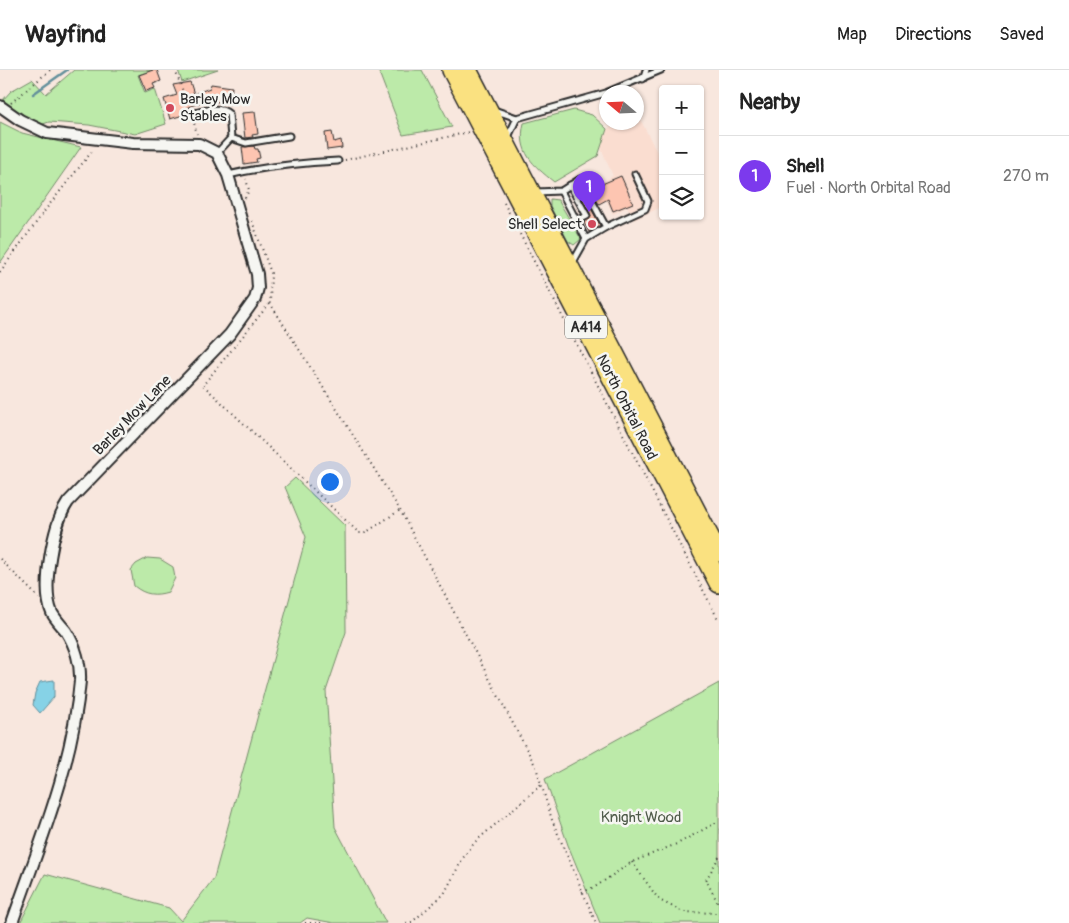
<!DOCTYPE html>
<html lang="en">
<head>
<meta charset="utf-8">
<style>
  :root { --surface:#fff; --page:#f2f2f2; --text:#222; --muted:#767676; --line:#e0e0e0; --accent:#7c3aed }
  body { margin:0; font-family:Pangolin,sans-serif; background:var(--page); color:var(--text) }
  .controls { position:absolute; right:15px; top:15px; display:grid; overflow:hidden; border-radius:5px; box-shadow:0 1px 4px #0004 }
  .controls button { width:45px; height:45px; display:grid; place-items:center; padding:0; border:0; border-bottom:1px solid var(--line); background:var(--surface); color:var(--text); font:25px sans-serif }
  .compass { position:absolute; left:599px; top:15px; width:45px; height:45px; border-radius:50%; background:var(--surface); box-shadow:0 1px 4px #0004; rotate:289deg }
  .you { position:absolute; left:329px; top:411px; width:18px; height:18px; margin:-12px; border:4px solid #fff; border-radius:50%; background:#1a73e8; box-shadow:0 0 0 8px #1a73e833 }
  .badge { display:grid; place-items:center; width:32px; height:32px; border-radius:50%; background:var(--accent); color:#fff; font-size:16px; font-weight:700 }
  .pin { position:absolute; translate:-50% -41px; filter:drop-shadow(0 1px 2px #0008) }
  .pin::after { content:''; position:absolute; top:26px; width:18px; height:15px; background:inherit; clip-path:polygon(0 0,100% 0,50% 100%) }
  .list { margin:0; padding:0; list-style:none }
  h2 { display:flex; justify-content:space-between; align-items:center; height:65px; margin:0; padding:0 20px; font-size:21px }
  h2 small { font-size:16px; font-weight:400; color:var(--muted) }
  .list li { display:grid; grid-template-columns:32px 1fr auto; gap:15px; align-items:center; box-sizing:border-box; height:80px; padding:0 20px; border-top:1px solid var(--line) }
  .list b { display:block; font-size:19px; white-space:nowrap }
  .list p { margin:0; font-size:16px; white-space:nowrap; color:var(--muted) }
  .list em { font-size:16px; font-style:normal; color:var(--muted) }
  .icon { flex:none; width:28px; height:28px; fill:none; stroke:currentColor; stroke-width:2; stroke-linecap:round; stroke-linejoin:round }
  .map { position:relative; flex:none; width:719px; height:853px; overflow:hidden }
  header { display:flex; align-items:center; gap:30px; box-sizing:border-box; height:70px; padding:0 25px; background:var(--surface); border-bottom:1px solid var(--line) }
  header strong { font-size:24px }
  nav { display:flex; gap:28px; margin-inline-start:auto; font-size:18px }
  main { display:flex }
  aside { flex:1; background:var(--surface) }
  .map>svg:first-child { display:block }
  .built { fill:#faddd0 }
  .green { fill:#bceaa9; stroke:#748a6a }
  .water { fill:#86d2e6; stroke:#628f9b }
  .lines { fill:none; stroke-linecap:round; stroke-linejoin:round }
  .stream { stroke:#628f9b; stroke-width:2.5 }
  .building { fill:#fdc5b1; stroke:#2b2b2b }
  .lane-casing { stroke:#2b2b2b; stroke-width:9 }
  .street-casing { stroke:#2b2b2b; stroke-width:14 }
  .highway-casing { stroke:#2b2b2b; stroke-width:22 }
  .path { stroke:#2b2b2b; stroke-width:2; stroke-dasharray:1 4; stroke-linecap:butt }
  .lane { stroke:#f6f6f2; stroke-width:5 }
  .street { stroke:#f6f6f2; stroke-width:10 }
  .highway { stroke:#fae180; stroke-width:19 }
  .poi-dot { fill:#d1495b; stroke:#f6f6f2; stroke-width:2 }
  .labels { text-anchor:middle; stroke-width:5; stroke-linejoin:round; paint-order:stroke }
  .shield { fill:#f6f6f2; stroke:#686867; stroke-width:1 }
  .shield-label { font-size:14px; font-weight:bold; fill:#2b2b2b }
  .poi-label { font-size:15px; fill:#2b2b2b; stroke:#f6f6f2; text-anchor:start }
  .street-label { font-size:15px; fill:#2b2b2b; stroke:#f6f6f2 }
  .park-label { font-size:15px; fill:#4f5b4a; stroke:#f6f6f2 }
</style>
</head>
<body>
<header>
<strong>Wayfind</strong>
<nav><a>Map</a><a>Directions</a><a>Saved</a></nav>
</header>
<main>
<div class="map">
<svg width="719" height="853" viewBox="0 0 719 853">
  <rect width="100%" height="100%" fill="#f8e7de"/>
  <filter id="ink" filterUnits="userSpaceOnUse"><feTurbulence type="fractalNoise" baseFrequency=".02" numOctaves="2"/><feDisplacementMap in="SourceGraphic" scale="10" xChannelSelector="R" yChannelSelector="G"/><feConvolveMatrix kernelMatrix="1 2 1 2 8 2 1 2 1" color-interpolation-filters="sRGB"/></filter>
  <g filter="url(#ink)">
    <polygon class="built" points="637,43 663,94 663,136 634,150 627,137 613,144 598,114 613,106 600,76 607,59 618,53 636,52"/>
    <g class="green">
      <polygon points="74,0 153,0 138,5 145,23 155,19 166,54 135,64 89,55 49,52 43,54 24,48 2,31 11,21 32,9 46,24"/>
      <polygon points="178,0 218,0 182,12"/>
      <polygon points="378,0 422,0 452,57 403,65"/>
      <path d="M574 40 592 45 607 59 598 86 554 112C533 95 517 82 524 53Z"/>
      <polygon points="0,52 22,63 81,77 0,193"/>
      <polygon points="550,129 558,130 581,169 574,175 568,171 550,136"/>
      <polygon points="295,408 345,456 346,562 326,621 335,757 386,853 334,853 307,848 300,853 20,853 45,804 169,838 181,851 214,808 306,467 285,417"/>
      <path d="M147 488 160 489 173 497 175 508 168 522C155 526 145 525 134 516L131 500 136 494Z"/>
      <polygon points="719,613 719,853 600,853 568,775 545,709"/>
    </g>
    <polygon class="water" points="54,610 54,627 40,643 33,635 35,623 40,612"/>
    <g class="lines">
      <polyline class="stream" points="33,24 67,0"/>
    </g>
    <g class="building">
      <polygon points="153,0 157,0 161,11 153,14 155,18 146,21 139,5"/>
      <polygon points="190,12 194,24 210,18 211,14 232,17 230,34 207,30 188,37 190,43 170,49 164,29 177,25 173,15"/>
      <polygon points="255,42 258,64 252,65 253,67 245,68 242,43"/>
      <polygon points="332,62 334,72 341,70 342,78 327,80 325,63"/>
      <polygon points="254,76 255,79 258,79 260,88 256,89 257,92 244,94 242,77"/>
      <polygon points="621,106 633,133 613,141 608,129 599,134 592,123 603,117 602,114"/>
      <polygon points="585,127 600,155 589,162 584,153 591,146 582,128"/>
    </g>
    <g class="lines">
      <defs>
        <g id="lane">
          <polyline points="643,9 646,0"/>
          <polyline points="608,22 661,0"/>
          <polyline points="494,40 517,48 606,23"/>
          <path d="M195 43C206 40 220 36 229 44L231 68 217 83"/>
          <polyline points="508,67 517,48"/>
          <polyline points="231,68 246,73 289,66"/>
          <path d="M228 105C266 96 299 93 338 91"/>
          <polyline points="570,115 587,146 577,151"/>
          <polyline points="561,121 586,169"/>
          <polyline points="536,122 561,121 580,109 606,157 586,169 572,194"/>
          <polyline points="606,157 645,139 648,131 635,104"/>
        </g>
        <path id="street" d="M0 36 20 50 47 63 133 73 199 74 217 83 228 105 257 204 258 218 255 229 230 264 68 432C53 454 41 518 52 543 56 550 61 555 66 561 75 575 81 594 80 611 73 695 39 775 12 853"/>
        <g id="highway">
          <polyline points="452,0 719,513"/>
          <polyline points="467,0 717,482"/>
        </g>
      </defs>
      <use href="#lane" class="lane-casing"/>
      <use href="#street" class="street-casing"/>
      <use href="#highway" class="highway-casing"/>
      <g class="path">
        <polyline points="175,0 190,40"/>
        <polyline points="11,33 50,0"/>
        <polyline points="193,49 197,64"/>
        <polyline points="345,90 469,62"/>
        <polyline points="245,128 249,120 246,109"/>
        <polyline points="504,133 719,551"/>
        <polyline points="252,151 271,203 270,233 400,440 536,697 552,750 596,853"/>
        <polyline points="0,202 49,135 94,79"/>
        <polyline points="269,234 203,315 359,463 365,463 400,440"/>
        <polyline points="0,489 39,528"/>
        <polyline points="719,787 706,810 719,835"/>
        <polyline points="632,792 659,830 683,842 719,843"/>
        <polyline points="582,822 595,817 632,792 679,773 719,751"/>
        <polyline points="305,853 323,853"/>
        <polyline points="406,853 412,852 444,824 463,788 475,772 541,715"/>
      </g>
      <use href="#lane" class="lane"/>
      <use href="#street" class="street"/>
      <use href="#highway" class="highway"/>
    </g>
  </g>
  <g class="poi-dot">
    <circle cx="170" cy="38" r="5"/>
    <circle cx="592" cy="154" r="5"/>
  </g>
  <g class="labels">
    <rect class="shield" x="565" y="245.5" width="42" height="23" rx="4"/>
    <g class="shield-label">
      <text x="586" y="262">A414</text>
    </g>
    <g class="poi-label">
      <text x="180" y="34">Barley Mow<tspan x="180" dy="17">Stables</tspan></text>
      <text x="582" y="159" text-anchor="end">Shell Select</text>
    </g>
    <g class="street-label">
      <text transform="translate(627 337) rotate(63)" y="5">North Orbital Road</text>
      <text transform="translate(132 345) rotate(-46)" y="5">Barley Mow Lane</text>
    </g>
    <g class="park-label">
      <text x="641" y="752">Knight Wood</text>
    </g>
  </g>
</svg>
<div class="controls">
<button>+</button>
<button>−</button>
<button><svg class="icon" aria-label="layers" viewBox="0 0 24 24"><path d="M12 4l9 5-9 5-9-5zM3 14l9 5 9-5"/></svg></button>
</div>
<svg class="compass" viewBox="-18 -18 36 36"><path d="M0-13l5 13h-10z" fill="#e53935"/><path d="M0 13l5-13h-10z" fill="#767676"/></svg>
<div class="you"></div>
<div class="pin badge" style="left:589px;top:142px">1</div>
</div>
<aside>
<h2>Nearby<small></small></h2>
<ul class="list">
<li><span class="badge">1</span><div><b>Shell</b><p>Fuel · North Orbital Road</p></div><em>270 m</em></li>
</ul>
</aside>
</main>
</body>
</html>
